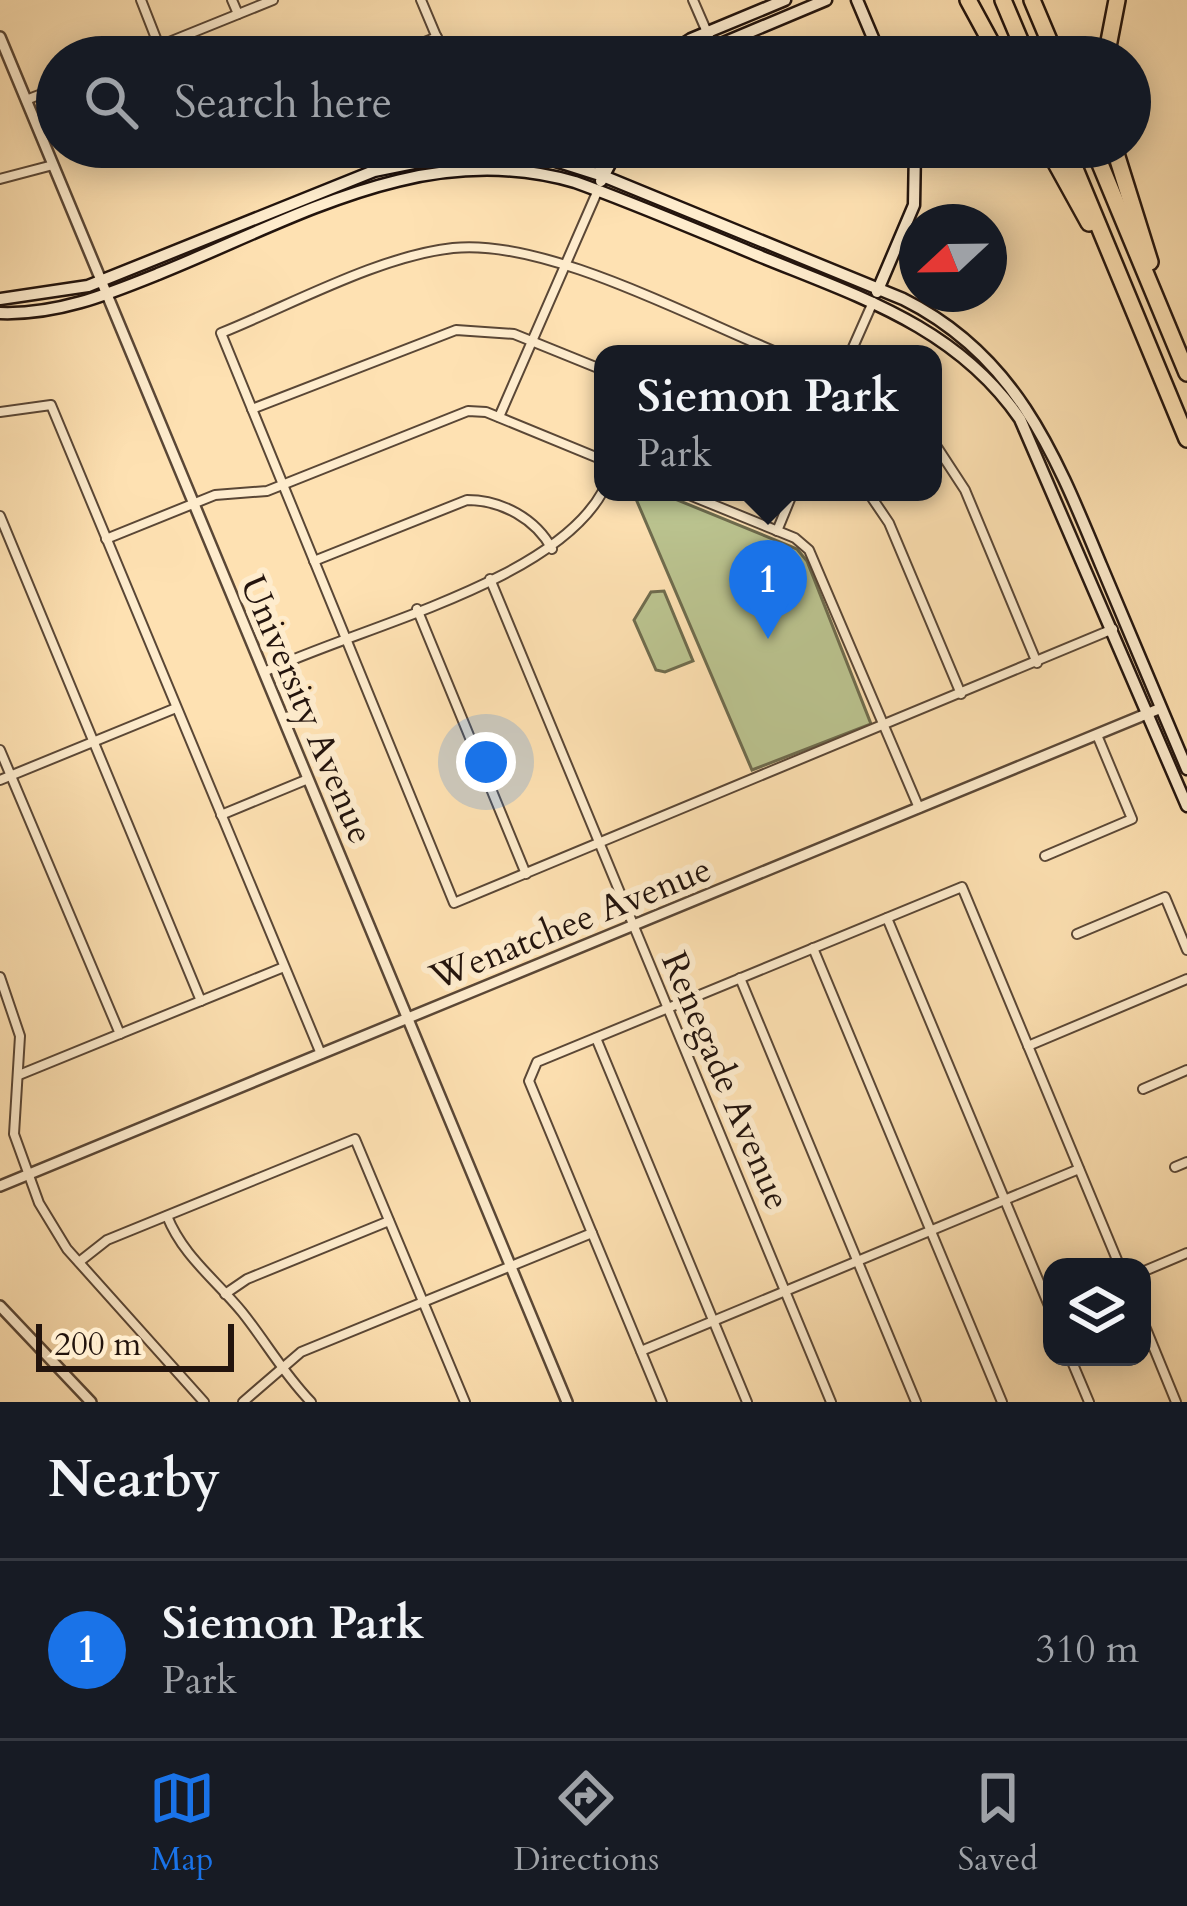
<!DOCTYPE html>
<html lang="en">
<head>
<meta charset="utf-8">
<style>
  :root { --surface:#171b24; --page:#242831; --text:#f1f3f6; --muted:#9ea1a6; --line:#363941; --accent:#1a73e8 }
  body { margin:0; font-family:Cardo,serif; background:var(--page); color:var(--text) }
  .controls { position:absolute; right:36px; bottom:36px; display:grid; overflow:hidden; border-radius:24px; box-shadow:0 6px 30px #0003 }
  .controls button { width:108px; height:108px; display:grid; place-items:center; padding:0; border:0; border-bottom:3px solid var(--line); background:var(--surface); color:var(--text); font:60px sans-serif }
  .compass { position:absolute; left:899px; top:204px; width:108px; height:108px; border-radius:50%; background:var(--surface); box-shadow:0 6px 30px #0003; rotate:248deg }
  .scale { position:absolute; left:36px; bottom:30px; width:198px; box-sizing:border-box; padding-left:12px; border:6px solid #23140d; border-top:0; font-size:33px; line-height:42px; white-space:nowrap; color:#23140d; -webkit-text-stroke:9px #feeccd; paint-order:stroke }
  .you { position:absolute; left:486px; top:762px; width:42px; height:42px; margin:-30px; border:9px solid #fff; border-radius:50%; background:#1a73e8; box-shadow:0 0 0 18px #1a73e833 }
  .badge { display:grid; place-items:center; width:78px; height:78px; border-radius:50%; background:var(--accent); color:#fff; font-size:39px; font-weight:700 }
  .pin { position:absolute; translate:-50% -99px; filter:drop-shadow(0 3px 6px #0008) }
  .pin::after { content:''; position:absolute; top:63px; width:42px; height:36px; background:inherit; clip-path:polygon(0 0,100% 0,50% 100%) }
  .popup { position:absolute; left:594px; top:345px; width:348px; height:156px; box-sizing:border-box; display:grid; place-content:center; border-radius:24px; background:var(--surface); filter:drop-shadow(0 3px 9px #0005); font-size:39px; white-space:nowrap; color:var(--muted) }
  .popup b { font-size:45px; color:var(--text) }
  .popup::after { content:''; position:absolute; left:50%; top:100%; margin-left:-24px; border:24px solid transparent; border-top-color:var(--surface) }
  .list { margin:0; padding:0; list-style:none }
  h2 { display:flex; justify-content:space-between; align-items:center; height:156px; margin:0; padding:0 48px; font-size:51px }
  h2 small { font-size:39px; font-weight:400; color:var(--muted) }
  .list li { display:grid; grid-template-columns:78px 1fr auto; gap:36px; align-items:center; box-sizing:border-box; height:180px; padding:0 48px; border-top:3px solid var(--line) }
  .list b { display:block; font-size:45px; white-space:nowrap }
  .list p { margin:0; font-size:39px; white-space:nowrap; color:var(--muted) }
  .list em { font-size:39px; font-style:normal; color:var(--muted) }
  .icon { flex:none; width:66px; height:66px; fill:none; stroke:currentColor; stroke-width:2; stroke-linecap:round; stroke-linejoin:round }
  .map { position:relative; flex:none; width:1187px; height:1402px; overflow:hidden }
  .search { position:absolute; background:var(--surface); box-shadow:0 6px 30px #0003; left:36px; right:36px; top:36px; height:132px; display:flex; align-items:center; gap:30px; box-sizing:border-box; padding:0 42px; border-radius:66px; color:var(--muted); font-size:45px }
  .sheet { height:336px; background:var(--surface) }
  nav { display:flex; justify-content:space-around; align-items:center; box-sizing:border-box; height:168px; border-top:3px solid var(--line); background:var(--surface); font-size:33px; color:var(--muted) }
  nav a { display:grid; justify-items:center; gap:6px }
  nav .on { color:var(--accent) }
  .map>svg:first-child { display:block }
  .green { fill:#bbc490; stroke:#6f6c4e; stroke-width:3 }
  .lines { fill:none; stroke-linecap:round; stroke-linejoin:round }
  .minor-casing { stroke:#5a4736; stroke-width:12 }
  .tertiary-casing { stroke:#5a4736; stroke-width:14 }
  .secondary-casing { stroke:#23140d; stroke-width:15 }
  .motorway-casing { stroke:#23140d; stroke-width:20 }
  .minor { stroke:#feeccd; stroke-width:8 }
  .tertiary { stroke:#feeccd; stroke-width:9 }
  .secondary { stroke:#feeccd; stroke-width:10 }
  .motorway { stroke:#fee1b2; stroke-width:15 }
  .labels { text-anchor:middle; stroke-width:12; stroke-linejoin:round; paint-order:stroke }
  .street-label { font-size:36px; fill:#23140d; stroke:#feeccd }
</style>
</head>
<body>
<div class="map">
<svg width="1187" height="1402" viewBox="0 0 1187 1402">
  <rect width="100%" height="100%" fill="#fee1b2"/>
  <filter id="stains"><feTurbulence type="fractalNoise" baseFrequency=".00167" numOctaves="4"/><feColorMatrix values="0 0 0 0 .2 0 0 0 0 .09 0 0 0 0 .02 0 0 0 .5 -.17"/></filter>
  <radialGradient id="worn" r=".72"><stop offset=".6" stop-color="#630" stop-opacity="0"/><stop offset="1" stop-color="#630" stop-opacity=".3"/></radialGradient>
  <g class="green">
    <polygon points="633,492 658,492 797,549 807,561 871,724 752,770"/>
    <polygon points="664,591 693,661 665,672 656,670 634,620 651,592"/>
  </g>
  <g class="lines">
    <defs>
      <g id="minor">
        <polyline points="141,0 159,46"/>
        <polyline points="232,0 238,14"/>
        <polyline points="421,0 445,57"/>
        <polyline points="693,0 713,46"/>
        <polyline points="132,57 273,0"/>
        <polyline points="387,57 437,37"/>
        <polyline points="26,100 57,88"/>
        <polyline points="149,147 152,152 165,147"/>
        <polyline points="0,179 53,165"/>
        <path d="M781 354C692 318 545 238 453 248 379 256 291 305 221 333L454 903 1113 629"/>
        <polyline points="850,354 873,302"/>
        <polyline points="252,409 456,330 514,334 603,370"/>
        <polyline points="0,412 51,405 321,1054"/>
        <polyline points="499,417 598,190"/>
        <polyline points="933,441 965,490 1037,663"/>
        <polyline points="682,492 795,538 809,550 919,808"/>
        <polyline points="868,492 889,523 961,694"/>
        <polyline points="0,516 201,1001"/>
        <polyline points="777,531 793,492"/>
        <polyline points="106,539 215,495 267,491 468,411 486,412 603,460"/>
        <path d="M314 561 467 500C502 500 536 519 552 549"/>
        <polyline points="490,579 831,1402"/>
        <polyline points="417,609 526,874"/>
        <path d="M264 672C359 627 553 583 603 491"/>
        <polyline points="0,750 120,1034"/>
        <polyline points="0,780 176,708"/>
        <polyline points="221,815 308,779"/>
        <polyline points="1045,856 1132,819 1097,735"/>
        <polyline points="887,918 1052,1313"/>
        <polyline points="1077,934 1165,897 1187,950"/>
        <polyline points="813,948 1002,1402"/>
        <polyline points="0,977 20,1036 14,1134 39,1203 67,1249 204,1402"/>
        <polyline points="740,978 916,1402"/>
        <polyline points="596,1038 747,1402"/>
        <polyline points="1028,1046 1187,979"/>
        <polyline points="19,1075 284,967"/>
        <polyline points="1143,1089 1187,1070"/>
        <polyline points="1175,1167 1187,1162"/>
        <path d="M167 1216C183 1256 215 1279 242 1312 266 1342 283 1373 311 1402"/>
        <polyline points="79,1262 107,1240 355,1139 465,1402"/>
        <polyline points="1142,1272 1187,1253"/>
        <polyline points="225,1294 247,1279 389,1221"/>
        <polyline points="1142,1319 1176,1402"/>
        <polyline points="641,1351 1079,1169"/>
        <polyline points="1070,1357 1089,1402"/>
        <polyline points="243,1402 301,1352 592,1233"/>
        <polyline points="662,1402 529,1081 537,1062 962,887 1120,1267"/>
      </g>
      <g id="tertiary">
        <polyline points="0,37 567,1402"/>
        <polyline points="0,1186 1161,708"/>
        <polyline points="0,1306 91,1402"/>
      </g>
      <g id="secondary">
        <polyline points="857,0 881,57"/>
        <polyline points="663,57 691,39 785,0"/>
        <polyline points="690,57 826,0"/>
        <polyline points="603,176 598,161 604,147"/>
        <polyline points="601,181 619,147"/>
        <polyline points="877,292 914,205 915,147"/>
        <path d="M0 299 88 286 374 171 468 152 537 155 603 176 903 299C1016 355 1055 454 1101 565 1130 633 1158 701 1187 769"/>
        <path d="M0 313C57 315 106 295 158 274 295 219 425 138 575 182 636 204 696 230 757 255 857 296 956 326 1020 419L1187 806"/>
      </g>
      <g id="motorway">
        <polyline points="968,0 999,57"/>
        <polyline points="1003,0 1027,57"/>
        <polyline points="1032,0 1056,57"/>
        <polyline points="1106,57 1117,0"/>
        <polyline points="1047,147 1089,223"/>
        <polyline points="1066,147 1187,439"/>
        <polyline points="1093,147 1187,373"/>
        <polyline points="1114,147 1150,262"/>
      </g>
    </defs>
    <use href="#minor" class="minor-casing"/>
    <use href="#tertiary" class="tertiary-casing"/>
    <use href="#secondary" class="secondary-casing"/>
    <use href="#motorway" class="motorway-casing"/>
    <use href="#minor" class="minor"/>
    <use href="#tertiary" class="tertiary"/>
    <use href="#secondary" class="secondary"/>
    <use href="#motorway" class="motorway"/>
  </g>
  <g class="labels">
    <g class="street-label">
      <text transform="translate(308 709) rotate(67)" y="13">University Avenue</text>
      <text transform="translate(570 922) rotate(-22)" y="13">Wenatchee Avenue</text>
      <text transform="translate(727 1080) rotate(67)" y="13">Renegade Avenue</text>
    </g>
  </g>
  <rect width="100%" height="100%" filter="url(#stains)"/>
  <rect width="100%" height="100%" fill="url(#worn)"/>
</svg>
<div class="controls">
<button><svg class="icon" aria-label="layers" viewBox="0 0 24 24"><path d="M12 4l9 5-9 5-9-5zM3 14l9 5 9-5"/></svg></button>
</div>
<svg class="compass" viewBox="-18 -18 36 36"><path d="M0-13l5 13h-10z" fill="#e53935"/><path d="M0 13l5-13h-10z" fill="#9ea1a6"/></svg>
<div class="scale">200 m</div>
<div class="you"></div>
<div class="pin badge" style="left:768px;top:639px">1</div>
<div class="popup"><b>Siemon Park</b>Park</div>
<div class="search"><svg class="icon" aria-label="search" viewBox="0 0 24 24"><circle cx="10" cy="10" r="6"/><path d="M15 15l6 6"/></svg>Search here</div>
</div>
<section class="sheet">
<h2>Nearby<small></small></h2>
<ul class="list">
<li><span class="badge">1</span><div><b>Siemon Park</b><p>Park</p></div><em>310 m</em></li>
</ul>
</section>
<nav>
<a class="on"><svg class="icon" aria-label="map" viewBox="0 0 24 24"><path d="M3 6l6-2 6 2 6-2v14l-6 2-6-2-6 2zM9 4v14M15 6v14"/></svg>Map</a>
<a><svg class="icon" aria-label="directions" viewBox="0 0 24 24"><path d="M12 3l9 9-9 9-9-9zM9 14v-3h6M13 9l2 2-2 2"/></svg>Directions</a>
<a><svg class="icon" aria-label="saved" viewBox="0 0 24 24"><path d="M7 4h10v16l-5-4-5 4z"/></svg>Saved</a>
</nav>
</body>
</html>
